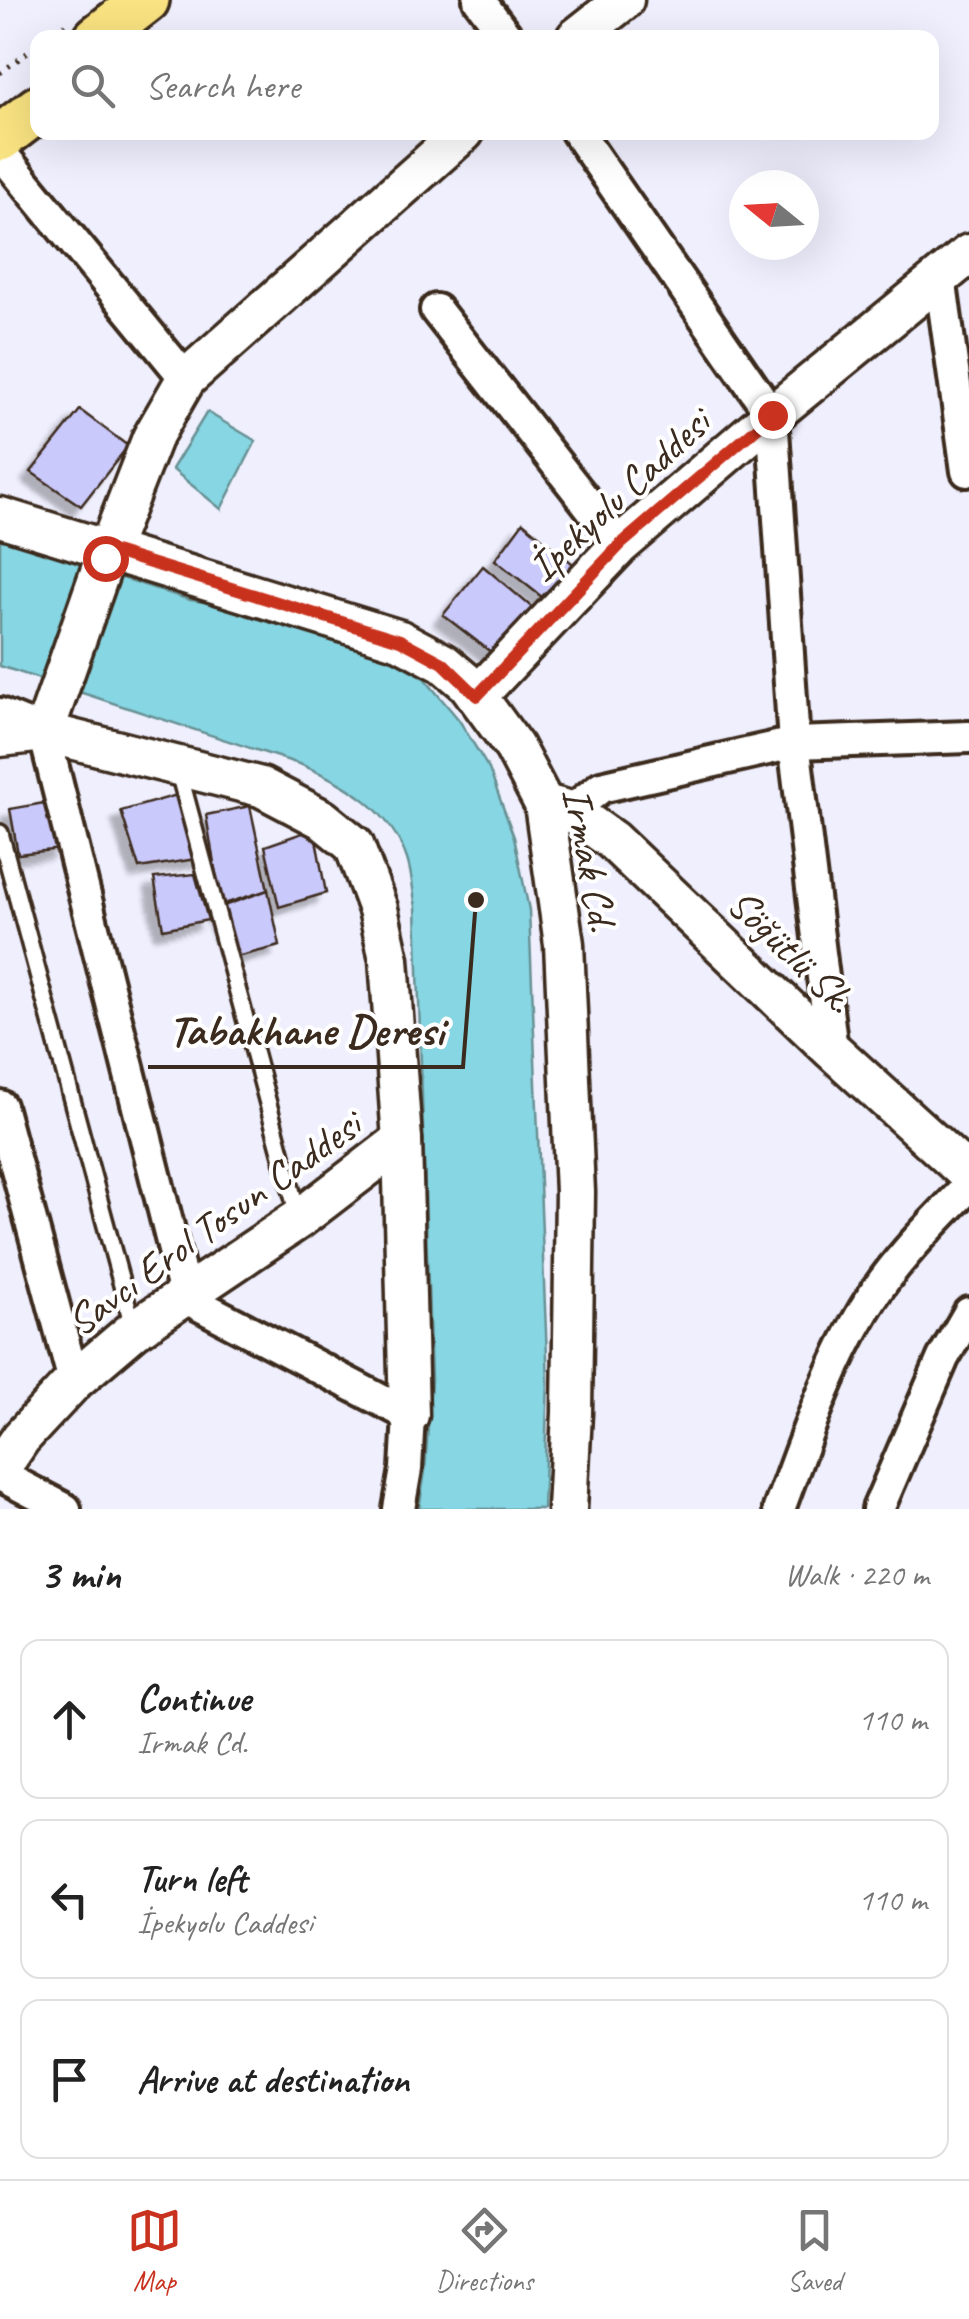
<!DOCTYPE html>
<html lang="en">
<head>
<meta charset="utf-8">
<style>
  :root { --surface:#fff; --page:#f6f6f6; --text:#222; --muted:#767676; --line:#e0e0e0; --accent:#c8321e }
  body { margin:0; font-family:Caveat,sans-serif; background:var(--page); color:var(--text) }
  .compass { position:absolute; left:729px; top:170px; width:90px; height:90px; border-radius:50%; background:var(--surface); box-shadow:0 10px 40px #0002; rotate:288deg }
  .stop { position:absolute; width:30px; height:30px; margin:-22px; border:8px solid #c8321e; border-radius:50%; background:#fff }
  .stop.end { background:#c8321e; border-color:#fff; box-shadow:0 2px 10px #0008 }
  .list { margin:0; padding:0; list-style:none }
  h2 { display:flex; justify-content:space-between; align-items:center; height:130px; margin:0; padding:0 40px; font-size:42px }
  h2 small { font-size:32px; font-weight:400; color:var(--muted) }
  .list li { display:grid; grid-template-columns:65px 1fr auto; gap:30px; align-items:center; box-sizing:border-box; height:160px; margin:0 20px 20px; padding:0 20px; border:2px solid var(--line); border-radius:20px }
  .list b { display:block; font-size:38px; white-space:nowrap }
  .list p { margin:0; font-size:32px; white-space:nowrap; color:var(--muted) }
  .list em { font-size:32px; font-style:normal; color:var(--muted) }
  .icon { flex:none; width:55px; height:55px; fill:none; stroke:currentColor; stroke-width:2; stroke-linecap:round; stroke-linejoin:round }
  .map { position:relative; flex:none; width:969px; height:1509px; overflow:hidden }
  .search { position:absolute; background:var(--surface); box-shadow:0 10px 40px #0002; left:30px; right:30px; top:30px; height:110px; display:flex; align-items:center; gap:25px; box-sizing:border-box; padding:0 35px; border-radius:20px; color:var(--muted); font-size:38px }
  .sheet { height:670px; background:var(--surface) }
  nav { display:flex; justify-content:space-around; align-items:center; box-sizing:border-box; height:140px; border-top:2px solid var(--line); background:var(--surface); font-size:28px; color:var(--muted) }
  nav a { display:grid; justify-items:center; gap:5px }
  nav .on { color:var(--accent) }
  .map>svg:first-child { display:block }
  .water { fill:#86d6e3; stroke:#689194; stroke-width:2.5 }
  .building { fill:#cac9fc; stroke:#3b2a1e; stroke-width:2.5; filter:url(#shadow) }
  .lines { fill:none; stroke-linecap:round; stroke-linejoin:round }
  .service-casing { stroke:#3b2a1e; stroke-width:22 }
  .minor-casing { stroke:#3b2a1e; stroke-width:38 }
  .tertiary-casing { stroke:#3b2a1e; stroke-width:45 }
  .primary-casing { stroke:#3b2a1e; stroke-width:52 }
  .path { stroke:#3b2a1e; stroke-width:5; stroke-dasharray:2.5 8; stroke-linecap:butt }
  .service { stroke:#fff; stroke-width:15 }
  .minor { stroke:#fff; stroke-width:30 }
  .tertiary { stroke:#fff; stroke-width:38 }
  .primary { stroke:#f8e281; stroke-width:45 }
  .route { stroke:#c8321e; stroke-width:12 }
  .labels { text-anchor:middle; stroke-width:8; stroke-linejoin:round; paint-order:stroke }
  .street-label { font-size:42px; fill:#3b2a1e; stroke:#fff }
  .leader { fill:none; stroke:#3b2a1e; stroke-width:4 }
  .callout-dot { fill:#3b2a1e; stroke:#fff; stroke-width:4 }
  .callout-label { font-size:45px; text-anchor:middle; font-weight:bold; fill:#3b2a1e; stroke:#fff; stroke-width:8; stroke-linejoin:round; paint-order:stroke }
</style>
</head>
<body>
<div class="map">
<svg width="969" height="1509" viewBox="0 0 969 1509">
  <defs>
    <filter id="shadow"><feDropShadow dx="-9" dy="9" stdDeviation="2.5" flood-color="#0004"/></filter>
  </defs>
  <rect width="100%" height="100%" fill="#efeffe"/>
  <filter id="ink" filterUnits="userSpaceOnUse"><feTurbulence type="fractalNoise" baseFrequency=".01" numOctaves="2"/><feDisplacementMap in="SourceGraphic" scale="20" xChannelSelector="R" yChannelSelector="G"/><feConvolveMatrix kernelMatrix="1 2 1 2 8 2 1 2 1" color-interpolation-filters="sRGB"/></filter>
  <g filter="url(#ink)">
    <g class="water">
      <polygon points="207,412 256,441 221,509 172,469"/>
      <path d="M0 538 190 600 232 605 393 660 424 678 459 720 489 769 514 837 529 910 548 1382 543 1509H419L425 1471 431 1380 416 907C413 892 412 874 407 859 390 809 347 784 302 765L0 666Z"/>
    </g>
    <g class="building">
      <polygon points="80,410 128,446 81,506 31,472"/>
      <polygon points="523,522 578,568 547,601 495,560"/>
      <polygon points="483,566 541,615 496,656 443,615"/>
      <polygon points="184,793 202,858 139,868 121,811"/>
      <polygon points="61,800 61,849 18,854 10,809"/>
      <polygon points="250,806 268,890 221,905 206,815"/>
      <polygon points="314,829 326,893 279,907 265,846"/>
      <polygon points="195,874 208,920 163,929 154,878"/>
      <polygon points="268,890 280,946 236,957 215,909"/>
    </g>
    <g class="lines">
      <defs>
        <g id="service">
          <polyline points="178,769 298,1215"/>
          <polyline points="0,833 133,1326"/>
        </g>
        <g id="minor">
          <polyline points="479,0 508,38"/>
          <polyline points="577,132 772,415 794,743 832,1050"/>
          <polyline points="0,152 186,379"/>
          <polyline points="940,277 967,471 969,469"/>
          <polyline points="436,310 620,545"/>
          <polyline points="0,714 44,732 186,1298 409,1415 406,1469 399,1509"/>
          <polyline points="571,811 601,787 794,743 969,737"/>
          <polyline points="0,1106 74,1381"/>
          <polyline points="0,1475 65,1509"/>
          <path d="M779 1509C804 1442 827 1372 864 1310 892 1263 932 1224 969 1186"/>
          <polyline points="878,1509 943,1358 969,1313"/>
        </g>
        <g id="tertiary">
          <polyline points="576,38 624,0"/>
          <polyline points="0,517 400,640 443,663 468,684 514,747 544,804 564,944 575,1192 572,1413 567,1509"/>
          <polyline points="477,696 620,545 772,415 969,254"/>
          <polyline points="44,732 105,558 152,438 186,379 464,132"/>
          <polyline points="0,737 44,732 261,787 322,819 354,845 378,909 389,959 402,1140 409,1415"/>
          <polyline points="544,804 571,811 612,840 832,1050 969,1175"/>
          <polyline points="0,1469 21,1438 74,1381 134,1330 299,1219 402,1140"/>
        </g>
        <g id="primary">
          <polyline points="97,38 146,0"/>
          <polyline points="0,138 38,109"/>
        </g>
      </defs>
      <use href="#service" class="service-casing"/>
      <use href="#minor" class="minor-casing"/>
      <use href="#tertiary" class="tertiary-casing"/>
      <use href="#primary" class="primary-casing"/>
      <g class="path">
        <polyline points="48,38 65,24"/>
        <polyline points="0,73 38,45"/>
      </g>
      <use href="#service" class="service"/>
      <use href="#minor" class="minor"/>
      <use href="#tertiary" class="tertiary"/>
      <use href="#primary" class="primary"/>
    </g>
  </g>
  <g class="lines" filter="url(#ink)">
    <polyline class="route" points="105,558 108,550 400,640 443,663 477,696 620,545 772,415"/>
  </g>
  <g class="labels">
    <g class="street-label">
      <text transform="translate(618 494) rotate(-43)" y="15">İpekyolu Caddesi</text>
      <text transform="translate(591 859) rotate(79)" y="15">Irmak Cd.</text>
      <text transform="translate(792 950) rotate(44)" y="15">Söğütlü Sk.</text>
      <text transform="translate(213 1222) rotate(-36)" y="15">Savcı Erol Tosun Caddesi</text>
    </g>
  </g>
  <path class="leader" d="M476 900L463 1067H148"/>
  <circle class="callout-dot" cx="476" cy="900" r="10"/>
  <g class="callout-label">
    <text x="306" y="1045">Tabakhane Deresi</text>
  </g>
</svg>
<svg class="compass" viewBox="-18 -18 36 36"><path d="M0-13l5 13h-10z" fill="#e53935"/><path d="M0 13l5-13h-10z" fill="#767676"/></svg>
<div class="stop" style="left:105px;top:558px"></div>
<div class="stop end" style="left:772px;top:415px"></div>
<div class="search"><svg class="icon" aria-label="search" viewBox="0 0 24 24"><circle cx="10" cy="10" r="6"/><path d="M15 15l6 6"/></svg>Search here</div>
</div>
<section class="sheet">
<h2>3 min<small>Walk · 220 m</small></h2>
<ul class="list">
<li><svg class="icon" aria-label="ahead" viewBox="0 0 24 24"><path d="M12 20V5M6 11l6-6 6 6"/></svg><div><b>Continue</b><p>Irmak Cd.</p></div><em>110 m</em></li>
<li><svg class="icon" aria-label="left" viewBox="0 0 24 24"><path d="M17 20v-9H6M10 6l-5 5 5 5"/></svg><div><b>Turn left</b><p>İpekyolu Caddesi</p></div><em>110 m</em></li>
<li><svg class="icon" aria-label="arrive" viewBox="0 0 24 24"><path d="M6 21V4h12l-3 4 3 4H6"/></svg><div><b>Arrive at destination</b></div></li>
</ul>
</section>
<nav>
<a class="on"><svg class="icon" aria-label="map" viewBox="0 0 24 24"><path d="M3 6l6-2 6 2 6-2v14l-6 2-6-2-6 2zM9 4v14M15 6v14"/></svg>Map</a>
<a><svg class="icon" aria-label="directions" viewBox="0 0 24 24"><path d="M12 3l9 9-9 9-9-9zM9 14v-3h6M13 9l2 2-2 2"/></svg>Directions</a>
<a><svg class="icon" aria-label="saved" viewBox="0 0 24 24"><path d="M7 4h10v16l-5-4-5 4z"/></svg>Saved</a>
</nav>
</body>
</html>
